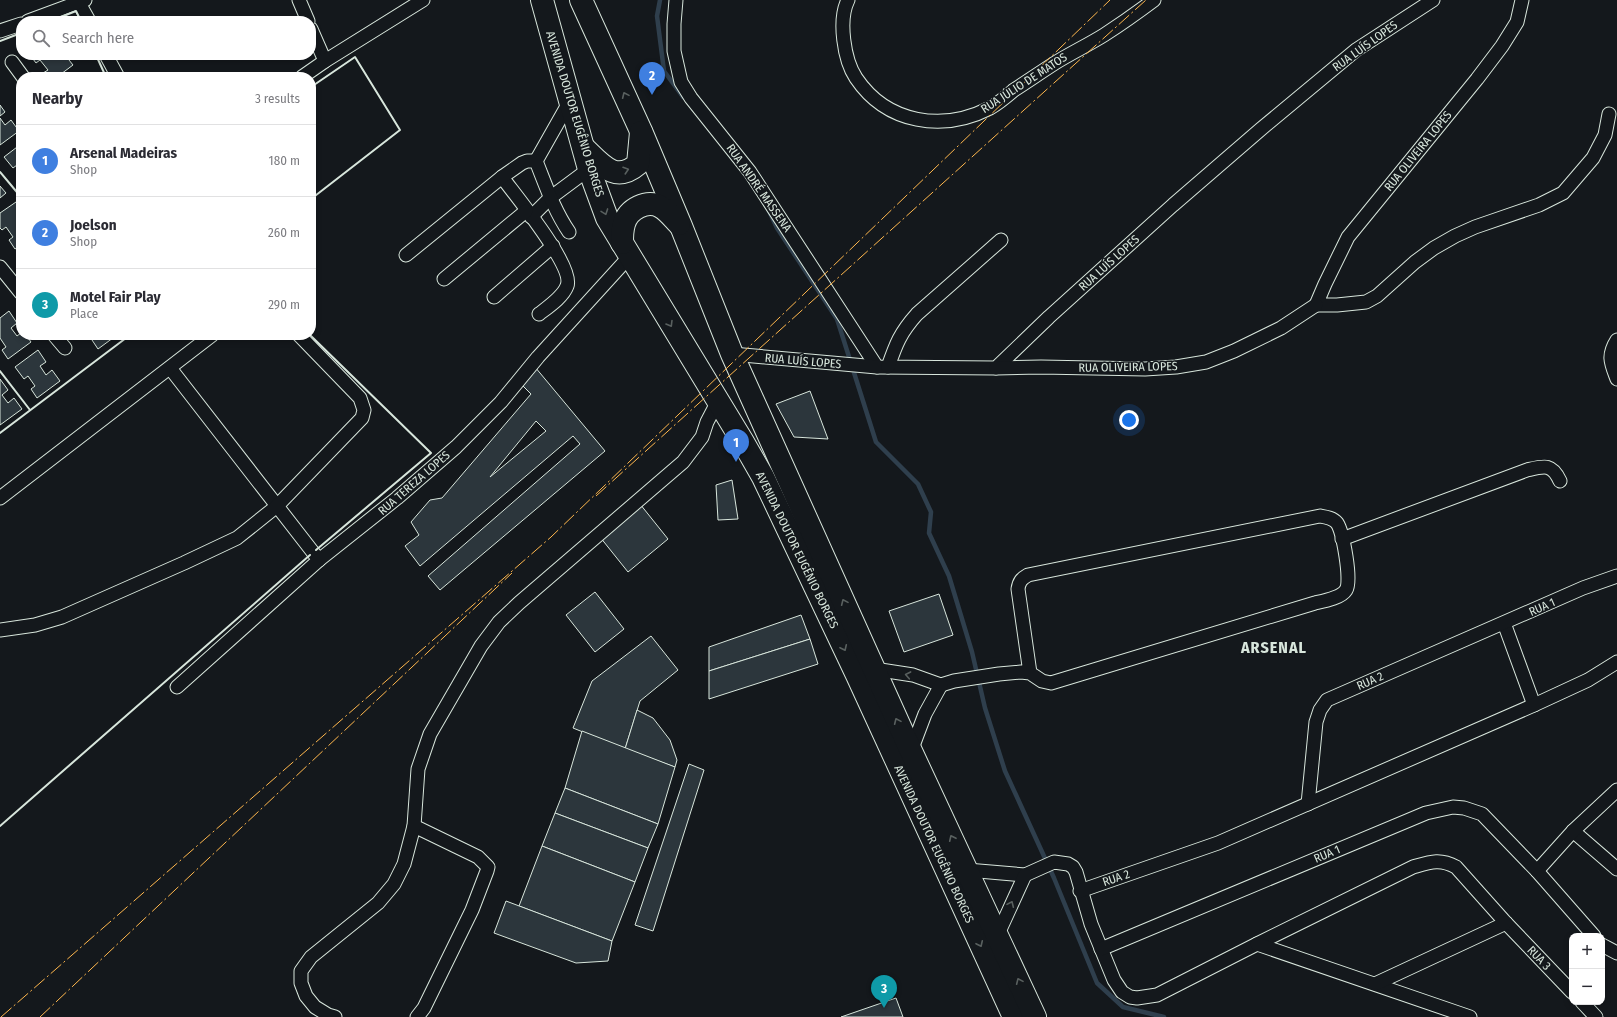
<!DOCTYPE html>
<html lang="en">
<head>
<meta charset="utf-8">
<style>
  :root { --surface:#fff; --page:#f7f7f7; --text:#2b2b33; --muted:#7c7c81; --line:#e1e1e2; --accent:#0f766e }
  body { margin:0; font-family:"Fira Sans Condensed",sans-serif; background:var(--page); color:var(--text) }
  .controls { position:absolute; right:12px; bottom:12px; display:grid; overflow:hidden; border-radius:8px; box-shadow:0 2px 6px #0003 }
  .controls button { width:36px; height:36px; display:grid; place-items:center; padding:0; border:0; border-bottom:1px solid var(--line); background:var(--surface); color:var(--text); font:20px sans-serif }
  .you { position:absolute; left:1129px; top:420px; width:14px; height:14px; margin:-10px; border:3px solid #fff; border-radius:50%; background:#1a73e8; box-shadow:0 0 0 6px #1a73e833 }
  .badge { display:grid; place-items:center; width:26px; height:26px; border-radius:50%; background:var(--accent); color:#fff; font-size:13px; font-weight:700 }
  .pin { position:absolute; translate:-50% -33px; filter:drop-shadow(0 1px 2px #0008) }
  .pin::after { content:''; position:absolute; top:21px; width:14px; height:12px; background:inherit; clip-path:polygon(0 0,100% 0,50% 100%) }
  .list { margin:0; padding:0; list-style:none }
  h2 { display:flex; justify-content:space-between; align-items:center; height:52px; margin:0; padding:0 16px; font-size:17px }
  h2 small { font-size:13px; font-weight:400; color:var(--muted) }
  .list li { display:grid; grid-template-columns:26px 1fr auto; gap:12px; align-items:center; box-sizing:border-box; height:72px; padding:0 16px; border-top:1px solid var(--line) }
  .list b { display:block; font-size:15px; white-space:nowrap }
  .list p { margin:0; font-size:13px; white-space:nowrap; color:var(--muted) }
  .list em { font-size:13px; font-style:normal; color:var(--muted) }
  .icon { flex:none; width:22px; height:22px; fill:none; stroke:currentColor; stroke-width:2; stroke-linecap:round; stroke-linejoin:round }
  .map { position:relative; flex:none; width:1617px; height:1017px; overflow:hidden }
  .search { position:absolute; background:var(--surface); box-shadow:0 2px 6px #0003; left:16px; top:16px; width:300px; height:44px; display:flex; align-items:center; gap:10px; box-sizing:border-box; padding:0 14px; border-radius:16px; color:var(--muted); font-size:15px }
  .panel { position:absolute; background:var(--surface); box-shadow:0 2px 6px #0003; left:16px; top:72px; width:300px; height:268px; border-radius:16px }
  .map>svg:first-child { display:block }
  .lines { fill:none; stroke-linecap:round; stroke-linejoin:round }
  .stream { stroke:#2f3f4d; stroke-width:4.5 }
  .building { fill:#2c363c; stroke:#d8e6dc; fill-rule:evenodd }
  .minor-casing { stroke:#d8e6dc; stroke-width:15 }
  .trunk-casing { stroke:#d8e6dc; stroke-width:24 }
  .minor { stroke:#14181c; stroke-width:13 }
  .trunk { stroke:#14181c; stroke-width:22 }
  .wall { stroke:#d8e6dc; stroke-width:2 }
  .power { stroke:#ffb74d; stroke-width:1; stroke-dasharray:14 3 2 3; stroke-linecap:butt }
  .oneway { stroke:#59605f }
  .labels { text-anchor:middle; stroke-width:3; stroke-linejoin:round; paint-order:stroke }
  .street-label { font-size:12px; fill:#d8e6dc; stroke:#14181c }
  .district-label { font-size:16px; font-weight:bold; letter-spacing:1px; fill:#d8e6dc; stroke:#14181c }
</style>
</head>
<body>
<div class="map">
<svg width="1617" height="1017" viewBox="0 0 1617 1017">
  <rect width="100%" height="100%" fill="#14181c"/>
  <g class="lines">
    <g class="stream">
      <polyline points="660,0 657,16 664,71 683,97"/>
      <polyline points="769,211 777,228 837,319 876,442 918,484 931,512 929,533 949,576 972,652 985,708 1005,771 1054,878 1097,983 1123,1007 1164,1017"/>
    </g>
  </g>
  <g class="building">
    <polygon points="30,55 55,55 59,59 65,55 73,65 57,77 46,77 43,73 48,70 40,60 36,63"/>
    <polygon points="0,105 5,112 0,116"/>
    <polygon points="0,118 5,125 11,120 19,131 0,145"/>
    <polygon points="21,144 21,171 17,165 13,168 4,157"/>
    <polygon points="0,186 6,193 0,198"/>
    <polygon points="16,202 21,209 21,216 18,218 21,222 21,245 15,249 9,240 13,237 6,227 2,230 0,228 0,213"/>
    <polygon points="9,311 17,323 11,328 17,336 21,333 21,335 26,335 31,342 8,359 2,350 6,347 0,338 0,318"/>
    <polygon points="95,335 117,335 98,349 92,340 96,337"/>
    <polygon points="38,350 46,362 40,366 46,375 52,370 60,381 37,398 31,389 35,386 28,376 24,379 15,367"/>
    <path d="M535 367 605 451 440 590 428 576 580 444 573 436 420 566 405 546 419 535 411 522 430 500 442 498 531 394 520 383ZM536 421 546 431 490 477Z"/>
    <polygon points="0,379 8,390 2,395 8,403 14,398 22,409 0,425"/>
    <polygon points="810,391 828,439 794,437 776,404"/>
    <polygon points="732,480 738,519 718,520 716,485"/>
    <polygon points="640,504 668,539 628,572 600,537"/>
    <polygon points="595,592 624,629 595,652 566,615"/>
    <polygon points="939,594 953,635 904,652 889,611"/>
    <polygon points="801,615 810,639 709,671 709,647"/>
    <polygon points="651,636 678,670 640,701 625,749 573,728 592,681"/>
    <polygon points="810,639 818,664 709,699 709,671"/>
    <polygon points="637,710 653,718 670,740 677,760 675,767 625,749"/>
    <polygon points="582,731 675,767 658,824 565,788"/>
    <polygon points="689,764 704,770 653,931 635,925"/>
    <polygon points="565,788 658,824 648,848 555,813"/>
    <polygon points="555,813 648,848 635,882 542,846"/>
    <polygon points="542,846 635,882 612,941 519,906"/>
    <polygon points="506,901 612,941 608,961 576,963 494,933"/>
    <polygon points="896,998 903,1017 841,1017"/>
  </g>
  <g class="lines">
    <defs>
      <g id="minor">
        <polyline points="299,0 308,21"/>
        <polyline points="676,0 674,24 674,51 681,82 691,98 750,172 877,367"/>
        <path d="M848 0C838 20 844 60 856 78 887 124 943 132 990 108 999 103 1007 96 1014 90 1028 81 1041 72 1055 63 1071 53 1088 45 1104 35 1121 24 1138 12 1154 0"/>
        <polyline points="1522,0 1517,22 1502,46 1477,79 1348,237 1325,284 1316,305 1337,305 1366,302 1377,296 1415,262 1434,248 1455,236 1475,227 1539,205 1563,193 1593,158 1605,135 1609,114"/>
        <polyline points="79,3 89,21"/>
        <polyline points="28,21 85,0"/>
        <polyline points="311,29 325,61"/>
        <polyline points="0,31 21,24"/>
        <polyline points="106,55 118,77"/>
        <polyline points="12,62 23,77"/>
        <polyline points="302,77 325,61 423,0"/>
        <polyline points="536,161 570,101"/>
        <path d="M502 177C515 195 575 267 567 286 563 297 548 307 539 314"/>
        <polyline points="531,217 550,198 589,169"/>
        <path d="M406 255 502 177 522 163 527 161H536C546 186 554 210 569 232"/>
        <polyline points="0,267 21,293"/>
        <polyline points="444,279 526,211"/>
        <polyline points="494,297 553,246"/>
        <polyline points="54,335 65,348"/>
        <path d="M1617 340C1607 356 1611 363 1617 379"/>
        <polyline points="732,354 877,367 996,368 1049,317 1173,205 1261,129 1356,50 1433,0"/>
        <path d="M888 367C896 344 900 333 917 314L1001 240"/>
        <polyline points="170,368 319,560"/>
        <polyline points="996,368 1041,367 1145,369 1176,367 1206,362 1234,351 1281,328 1316,305"/>
        <polyline points="0,498 212,335"/>
        <path d="M1342 539 1527 470C1544 466 1552 463 1560 481"/>
        <polyline points="1504,623 1534,705"/>
        <polyline points="0,630 35,625 62,617 184,563 237,538 277,506 362,418 364,410 360,398 299,335"/>
        <path d="M874 669 913 675 941 685 954 681 999 674 1021 672 1030 673 1042 681 1051 683 1315 603C1324 601 1341 598 1346 590 1352 581 1343 532 1337 523 1333 518 1326 517 1320 516L1028 575C1021 579 1019 582 1018 589L1030 673"/>
        <polyline points="177,687 319,560 397,498 456,447 501,402 538,357 629,257"/>
        <polyline points="911,751 925,714 941,685"/>
        <polyline points="1308,804 1316,722 1320,710 1327,700 1583,588 1617,576"/>
        <polyline points="414,826 478,857 488,867 487,871 472,910 424,1008 417,1017"/>
        <polyline points="1573,831 1617,869"/>
        <path d="M967 870 1025 875 1054 862 1068 864 1073 867 1076 872 1091 924 1114 980 1122 992 1130 997 1137 998 1157 995 1257 944 1413 867C1430 862 1440 858 1456 867L1506 923 1572 992"/>
        <polyline points="1537,871 1573,831 1617,790"/>
        <polyline points="1080,891 1218,843 1534,705 1588,680 1617,662"/>
        <polyline points="998,934 1025,875"/>
        <polyline points="1257,944 1470,1017"/>
        <polyline points="1602,945 1617,953"/>
        <polyline points="1101,949 1426,813 1453,807 1464,808 1482,814 1537,871 1594,936"/>
        <polyline points="1375,984 1506,923"/>
        <polyline points="1582,1002 1596,1017"/>
        <polyline points="335,1017 328,1015 315,1007 306,996 301,983 301,971 311,957 378,903 394,884 404,864 414,826 418,769 430,734 481,646 499,622 519,603 683,462 702,437 707,422 718,401"/>
      </g>
      <g id="trunk">
        <polyline points="542,0 589,169 607,218 743,442 763,477 857,675 1014,1017"/>
        <polyline points="581,0 641,131 681,226 732,354 911,751 1035,1017"/>
        <path d="M584 148C601 164 615 184 638 164L641 132"/>
        <path d="M622 243C622 237 622 230 624 224 628 209 647 199 661 207 668 211 673 218 679 224"/>
      </g>
    </defs>
    <use href="#minor" class="minor-casing"/>
    <use href="#trunk" class="trunk-casing"/>
    <use href="#minor" class="minor"/>
    <use href="#trunk" class="trunk"/>
    <g class="wall">
      <polyline points="51,21 76,11 81,21"/>
      <polyline points="0,41 21,33"/>
      <polyline points="96,55 106,77"/>
      <polyline points="311,87 355,57 400,130 311,199"/>
      <polyline points="0,172 21,197"/>
      <polyline points="310,335 431,453 316,550"/>
      <polyline points="0,371 30,410"/>
      <polyline points="0,433 130,335"/>
      <polyline points="0,826 310,555"/>
    </g>
    <g class="power">
      <polyline points="596,496 1146,0"/>
      <polyline points="1,1017 551,537 1110,0"/>
      <polyline points="40,1017 512,573"/>
    </g>
  </g>
  <defs><path id="oneway-chevron" d="M-2-3.5L2.5 0L-2 3.5" fill="none" stroke-width="1.6" stroke-linecap="round" stroke-linejoin="round"/></defs>
  <g class="oneway">
    <use href="#oneway-chevron" transform="translate(625 95) rotate(-114)"/>
    <use href="#oneway-chevron" transform="translate(626 170) rotate(-18)"/>
    <use href="#oneway-chevron" transform="translate(605 212) rotate(70)"/>
    <use href="#oneway-chevron" transform="translate(670 324) rotate(59)"/>
    <use href="#oneway-chevron" transform="translate(844 602) rotate(-114)"/>
    <use href="#oneway-chevron" transform="translate(844 648) rotate(65)"/>
    <use href="#oneway-chevron" transform="translate(908 675) rotate(-169)"/>
    <use href="#oneway-chevron" transform="translate(897 721) rotate(-114)"/>
    <use href="#oneway-chevron" transform="translate(952 838) rotate(-115)"/>
    <use href="#oneway-chevron" transform="translate(1011 904) rotate(-66)"/>
    <use href="#oneway-chevron" transform="translate(980 944) rotate(65)"/>
    <use href="#oneway-chevron" transform="translate(1019 981) rotate(-114)"/>
  </g>
  <g class="labels">
    <g class="street-label">
      <text transform="translate(1365 46) rotate(-36)" y="4">RUA LUÍS LOPES</text>
      <text transform="translate(1024 83) rotate(-33)" y="4">RUA JÚLIO DE MATOS</text>
      <text transform="translate(575 114) rotate(73)" y="4">AVENIDA DOUTOR EUGÊNIO BORGES</text>
      <text transform="translate(1418 151) rotate(-51)" y="4">RUA OLIVEIRA LOPES</text>
      <text transform="translate(759 188) rotate(55)" y="4">RUA ANDRÉ MASSENA</text>
      <text transform="translate(1109 263) rotate(-42)" y="4">RUA LUÍS LOPES</text>
      <text transform="translate(803 361) rotate(5)" y="4">RUA LUÍS LOPES</text>
      <text transform="translate(1128 367) rotate(-1)" y="4">RUA OLIVEIRA LOPES</text>
      <text transform="translate(414 483) rotate(-41)" y="4">RUA TEREZA LOPES</text>
      <text transform="translate(797 550) rotate(64)" y="4">AVENIDA DOUTOR EUGÊNIO BORGES</text>
      <text transform="translate(1542 607) rotate(-24)" y="4">RUA 1</text>
      <text transform="translate(1370 681) rotate(-24)" y="4">RUA 2</text>
      <text transform="translate(934 844) rotate(65)" y="4">AVENIDA DOUTOR EUGÊNIO BORGES</text>
      <text transform="translate(1327 854) rotate(-23)" y="4">RUA 1</text>
      <text transform="translate(1116 878) rotate(-19)" y="4">RUA 2</text>
      <text transform="translate(1539 958) rotate(46)" y="4">RUA 3</text>
    </g>
    <g class="district-label">
      <text x="1274" y="653">ARSENAL</text>
    </g>
  </g>
</svg>
<div class="controls">
<button>+</button>
<button>−</button>
</div>
<div class="you"></div>
<div class="pin badge" style="left:736px;top:462px;background:#3f7fe0">1</div>
<div class="pin badge" style="left:652px;top:95px;background:#3f7fe0">2</div>
<div class="pin badge" style="left:884px;top:1008px;background:#0f9aa8">3</div>
<div class="search"><svg class="icon" aria-label="search" viewBox="0 0 24 24"><circle cx="10" cy="10" r="6"/><path d="M15 15l6 6"/></svg>Search here</div>
<section class="panel">
<h2>Nearby<small>3 results</small></h2>
<ul class="list">
<li><span class="badge" style="background:#3f7fe0">1</span><div><b>Arsenal Madeiras</b><p>Shop</p></div><em>180 m</em></li>
<li><span class="badge" style="background:#3f7fe0">2</span><div><b>Joelson</b><p>Shop</p></div><em>260 m</em></li>
<li><span class="badge" style="background:#0f9aa8">3</span><div><b>Motel Fair Play</b><p>Place</p></div><em>290 m</em></li>
</ul>
</section>
</div>
</body>
</html>
